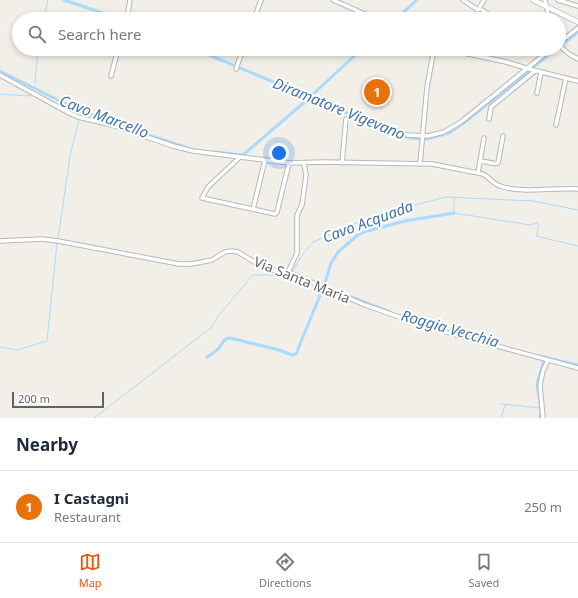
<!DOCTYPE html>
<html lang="en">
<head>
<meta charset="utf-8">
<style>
  :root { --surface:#fff; --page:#f2f2f3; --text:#1f2937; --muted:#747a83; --line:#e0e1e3; --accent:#ea580c }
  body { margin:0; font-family:"Noto Sans",sans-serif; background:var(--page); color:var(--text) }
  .scale { position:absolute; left:12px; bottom:10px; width:92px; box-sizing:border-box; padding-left:4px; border:2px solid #5f6368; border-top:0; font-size:11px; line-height:14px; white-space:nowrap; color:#5f6368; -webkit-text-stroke:3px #fff; paint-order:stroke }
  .you { position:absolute; left:279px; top:153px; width:14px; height:14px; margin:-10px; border:3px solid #fff; border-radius:50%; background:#1a73e8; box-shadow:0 0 0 6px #1a73e833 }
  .badge { display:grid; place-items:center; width:26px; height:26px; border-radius:50%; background:var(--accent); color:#fff; font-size:13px; font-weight:700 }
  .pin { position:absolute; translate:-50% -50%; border:2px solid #fff; box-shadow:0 1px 4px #0006 }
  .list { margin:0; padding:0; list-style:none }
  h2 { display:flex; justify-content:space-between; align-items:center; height:52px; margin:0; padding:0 16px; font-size:17px }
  h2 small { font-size:13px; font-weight:400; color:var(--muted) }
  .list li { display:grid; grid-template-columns:26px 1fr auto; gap:12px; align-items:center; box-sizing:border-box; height:72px; padding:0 16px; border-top:1px solid var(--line) }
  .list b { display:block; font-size:15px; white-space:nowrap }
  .list p { margin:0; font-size:13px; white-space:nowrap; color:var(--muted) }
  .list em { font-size:13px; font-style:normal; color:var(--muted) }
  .icon { flex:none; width:22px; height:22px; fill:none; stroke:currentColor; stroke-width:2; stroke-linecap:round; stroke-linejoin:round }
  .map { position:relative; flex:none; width:578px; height:418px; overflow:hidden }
  .search { position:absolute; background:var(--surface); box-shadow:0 2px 6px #0003; left:12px; right:12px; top:12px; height:44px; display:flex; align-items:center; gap:10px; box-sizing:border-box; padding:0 14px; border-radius:22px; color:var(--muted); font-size:15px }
  .sheet { height:124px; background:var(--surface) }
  nav { display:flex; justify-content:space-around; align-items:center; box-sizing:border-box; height:56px; border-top:1px solid var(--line); background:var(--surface); font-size:11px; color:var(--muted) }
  nav a { display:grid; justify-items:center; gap:2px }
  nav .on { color:var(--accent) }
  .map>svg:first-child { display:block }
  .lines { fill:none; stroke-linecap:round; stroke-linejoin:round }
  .stream { stroke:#aadaff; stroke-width:1 }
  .canal { stroke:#aadaff; stroke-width:3 }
  .street-casing { stroke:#b5b8bc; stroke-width:5.5 }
  .secondary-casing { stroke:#b6babf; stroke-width:6 }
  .street { stroke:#fff; stroke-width:3.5 }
  .secondary { stroke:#fff; stroke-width:4.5 }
  .labels { text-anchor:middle; stroke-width:4; stroke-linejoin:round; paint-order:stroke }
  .street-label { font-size:14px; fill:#5f6368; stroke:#fff }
  .water-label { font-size:15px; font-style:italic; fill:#4174aa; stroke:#fff }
</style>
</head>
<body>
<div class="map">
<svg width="578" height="418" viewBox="0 0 578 418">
  <rect width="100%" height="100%" fill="#f1efe8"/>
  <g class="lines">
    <g class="stream">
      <polyline points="44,19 48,0"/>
      <polyline points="35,83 38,49"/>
      <polyline points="0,94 27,96 30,95"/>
      <polyline points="81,115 82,112"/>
      <polyline points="454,197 454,213 530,225 537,223 539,226 536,236 578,246"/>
      <polyline points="58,239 70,156 79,119"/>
      <polyline points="292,272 303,254 313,242 359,222 387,212 446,197 533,201 578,210"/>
      <polyline points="0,347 17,350 47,341 57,243"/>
      <polyline points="501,404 540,408"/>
      <polyline points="94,418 212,327 218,316 253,275 290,275"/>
      <polyline points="501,418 505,406"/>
    </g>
    <g class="canal">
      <polyline points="64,0 121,19"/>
      <polyline points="396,19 417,0"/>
      <polyline points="559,47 578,32"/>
      <polyline points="195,49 395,133 410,138 427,139 449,133 465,122 556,49"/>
      <polyline points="0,71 82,112 109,119 136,131 188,148"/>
      <polyline points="313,94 362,49"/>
      <polyline points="215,152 243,155 308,99"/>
      <polyline points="324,286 331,263 338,252 358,235 367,231 405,221 454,213"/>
      <polyline points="341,293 390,312"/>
      <polyline points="539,356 578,365"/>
      <path d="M207 357C211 354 215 352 218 349 223 344 222 339 230 338L279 350 292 355 296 354 323 288"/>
      <polyline points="540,418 541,410 537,384 545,357"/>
    </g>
    <defs>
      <g id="street">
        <polyline points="333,0 376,19"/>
        <polyline points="463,0 478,10 484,0"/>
        <polyline points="545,0 549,19"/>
        <polyline points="558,0 578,6"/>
        <polyline points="482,10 496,19"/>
        <polyline points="127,19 130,0"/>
        <polyline points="254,19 261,0"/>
        <polyline points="523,19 527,19"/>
        <polyline points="559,43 578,28"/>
        <polyline points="559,45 569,54 578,59"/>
        <polyline points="451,49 464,53 506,62 533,70 578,81"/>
        <polyline points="527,51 528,49"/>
        <polyline points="236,69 243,49"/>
        <path d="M0 75 69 113 78 117 112 125 173 146 193 151 289 163 323 162 432 164 483 174C489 177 493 184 500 186 521 194 555 187 578 189"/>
        <polyline points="111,76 118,49"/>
        <polyline points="537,93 541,72"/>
        <polyline points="366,118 407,135 428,136 444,132 461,122 551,49"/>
        <polyline points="489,119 491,107 535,71"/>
        <polyline points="556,125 566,78"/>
        <polyline points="240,157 208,187 202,198 275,214 277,212 289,163"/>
        <polyline points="480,162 484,138"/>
        <polyline points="342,163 346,119"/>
        <polyline points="420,164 427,87 434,49"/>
        <path d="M478 172 480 162C486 160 492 165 498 163L503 136"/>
        <polyline points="253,209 265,160"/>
        <polyline points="0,241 42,239 58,241 179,264 191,264 212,260 225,252 232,251 238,252 256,263 272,270 288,272 365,305 408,320 449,333 578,368"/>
        <polyline points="288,272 297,253 297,215 302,205 305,183 306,175 304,164"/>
        <polyline points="543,418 540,385 543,371 548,360"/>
      </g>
      <polyline id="secondary" points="533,0 578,22"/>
    </defs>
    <use href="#street" class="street-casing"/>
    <use href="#secondary" class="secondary-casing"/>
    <use href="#street" class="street"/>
    <use href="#secondary" class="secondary"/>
  </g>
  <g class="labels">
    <g class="street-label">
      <text transform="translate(302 280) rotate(22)" y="5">Via Santa Maria</text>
    </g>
    <g class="water-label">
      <text transform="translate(339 109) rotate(22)" y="5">Diramatore Vigevano</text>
      <text transform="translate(104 117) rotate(21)" y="5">Cavo Marcello</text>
      <text transform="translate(368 222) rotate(-20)" y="5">Cavo Acquada</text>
      <text transform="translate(450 329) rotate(16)" y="5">Roggia Vecchia</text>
    </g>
  </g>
</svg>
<div class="scale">200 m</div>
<div class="you"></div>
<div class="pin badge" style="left:377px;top:92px;background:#e8710a">1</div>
<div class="search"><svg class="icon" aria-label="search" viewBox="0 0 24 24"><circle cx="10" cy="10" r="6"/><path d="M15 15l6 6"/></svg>Search here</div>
</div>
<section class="sheet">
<h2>Nearby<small></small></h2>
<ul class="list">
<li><span class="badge" style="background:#e8710a">1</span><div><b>I Castagni</b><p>Restaurant</p></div><em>250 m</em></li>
</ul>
</section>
<nav>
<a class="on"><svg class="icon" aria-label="map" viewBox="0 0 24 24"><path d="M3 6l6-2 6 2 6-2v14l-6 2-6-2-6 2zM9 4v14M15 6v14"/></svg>Map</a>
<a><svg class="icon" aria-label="directions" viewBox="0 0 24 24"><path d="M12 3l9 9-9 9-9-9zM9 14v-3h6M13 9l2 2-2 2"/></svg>Directions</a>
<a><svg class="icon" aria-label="saved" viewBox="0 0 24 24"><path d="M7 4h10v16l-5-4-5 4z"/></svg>Saved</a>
</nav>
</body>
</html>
